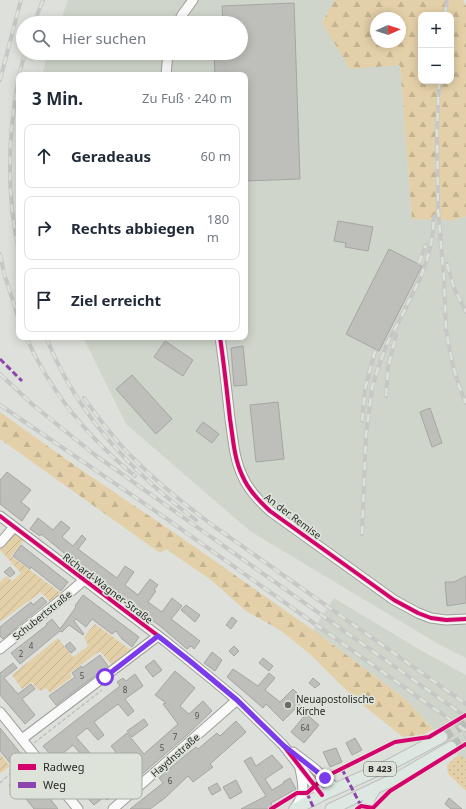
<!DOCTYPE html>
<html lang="de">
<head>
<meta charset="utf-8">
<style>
  :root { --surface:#fff; --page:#f6f6f7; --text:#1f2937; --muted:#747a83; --line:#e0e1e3 }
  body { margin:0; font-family:"Noto Sans",sans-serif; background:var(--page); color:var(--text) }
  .controls { position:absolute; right:12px; top:12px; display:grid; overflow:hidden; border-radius:8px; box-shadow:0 2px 10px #0003 }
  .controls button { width:36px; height:36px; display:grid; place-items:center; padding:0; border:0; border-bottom:1px solid var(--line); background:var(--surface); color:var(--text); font:20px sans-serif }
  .compass { position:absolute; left:370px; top:12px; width:36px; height:36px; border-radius:50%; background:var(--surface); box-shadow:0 2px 10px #0003; rotate:87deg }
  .stop { position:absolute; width:12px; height:12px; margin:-9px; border:3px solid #7c3aed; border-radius:50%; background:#fff }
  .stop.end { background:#7c3aed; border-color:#fff; box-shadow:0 1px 4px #0008 }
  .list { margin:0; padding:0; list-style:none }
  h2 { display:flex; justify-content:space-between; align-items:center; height:52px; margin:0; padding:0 16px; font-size:17px }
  h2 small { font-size:13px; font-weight:400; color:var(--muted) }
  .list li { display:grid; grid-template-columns:26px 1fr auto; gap:12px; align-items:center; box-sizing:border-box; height:64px; margin:0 8px 8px; padding:0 8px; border:1px solid var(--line); border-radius:8px }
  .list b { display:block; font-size:15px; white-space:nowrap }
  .list em { font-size:13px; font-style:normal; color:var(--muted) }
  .icon { flex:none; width:22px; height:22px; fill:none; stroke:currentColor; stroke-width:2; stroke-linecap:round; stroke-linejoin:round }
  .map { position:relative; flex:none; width:466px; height:809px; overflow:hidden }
  .search { position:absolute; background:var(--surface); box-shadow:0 2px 10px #0003; left:16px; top:16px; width:232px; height:44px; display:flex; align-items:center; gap:10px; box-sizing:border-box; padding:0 14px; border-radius:22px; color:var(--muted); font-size:15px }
  .panel { position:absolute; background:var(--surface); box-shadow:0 2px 10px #0003; left:16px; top:72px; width:232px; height:268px; border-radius:8px }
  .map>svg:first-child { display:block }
  .built { fill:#cfd5ca }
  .grass { fill:url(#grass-dots) }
  .forest { fill:url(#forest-firs); fill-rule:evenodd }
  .garden { fill:url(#garden-furrows) }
  .building { fill:#bebeba; stroke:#a5a6a2 }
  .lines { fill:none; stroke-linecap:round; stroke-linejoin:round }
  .major-tunnel { stroke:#babdb7; stroke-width:11; stroke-dasharray:11 5.5; stroke-linecap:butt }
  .minor-casing { stroke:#9ea09c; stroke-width:11 }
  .major-casing { stroke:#bdbebb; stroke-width:13 }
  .path { stroke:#bfc1bf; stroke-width:1.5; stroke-dasharray:4 2; stroke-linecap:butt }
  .minor { stroke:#fafafa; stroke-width:9 }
  .major { stroke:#dde8e2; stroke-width:11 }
  .rail-casing { stroke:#c6c7c6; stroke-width:4 }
  .rail { stroke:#dde3d9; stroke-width:2.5; stroke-dasharray:8; stroke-linecap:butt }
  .quiet { stroke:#8e44ad; stroke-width:3; stroke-dasharray:6 3; stroke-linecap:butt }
  .cycleway-casing { stroke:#dde3d9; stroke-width:6 }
  .cycleway { stroke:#d6006c; stroke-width:4 }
  .route { stroke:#7c3aed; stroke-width:5 }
  .poi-dot { fill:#696b67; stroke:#dde3d9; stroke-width:1.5 }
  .labels { text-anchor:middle; stroke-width:3.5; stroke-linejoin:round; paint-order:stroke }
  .number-label { font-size:8px; fill:#4f504c }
  .shield { fill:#dde3d9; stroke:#60625d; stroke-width:1 }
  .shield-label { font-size:9px; font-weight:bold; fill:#2a2b28 }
  .street-label { font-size:10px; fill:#2a2b28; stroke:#dde3d9 }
  .poi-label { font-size:10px; fill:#2a2b28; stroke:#dde3d9; text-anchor:start }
  .key { fill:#dde3d9; stroke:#a7aca4; stroke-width:1 }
  .key-label { font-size:11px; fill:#2a2b28 }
</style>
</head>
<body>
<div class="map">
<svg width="466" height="809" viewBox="0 0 466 809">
  <defs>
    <pattern id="grass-dots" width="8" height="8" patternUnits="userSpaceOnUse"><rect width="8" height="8" fill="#e4d0a8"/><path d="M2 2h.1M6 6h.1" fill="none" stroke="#c4b391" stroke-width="1.8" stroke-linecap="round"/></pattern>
    <pattern id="forest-firs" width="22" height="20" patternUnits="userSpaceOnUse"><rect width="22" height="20" fill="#e4d0a8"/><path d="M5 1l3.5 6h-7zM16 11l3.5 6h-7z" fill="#c4b391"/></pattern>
    <pattern id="garden-furrows" width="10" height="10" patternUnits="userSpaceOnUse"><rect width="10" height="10" fill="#e4d0a8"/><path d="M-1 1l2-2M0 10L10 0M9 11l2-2" fill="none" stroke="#c4b391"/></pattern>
  </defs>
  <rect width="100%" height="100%" fill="#dee1db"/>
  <g class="built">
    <polygon points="68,0 335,0 322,22 400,65 412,219 454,220 466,216 466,658 440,645 250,531 126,424 83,337 245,337 245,75 42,75 46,60 48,53 241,53 241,23 60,23"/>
    <polygon points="334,598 420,650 466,675 466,759 460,757 405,699 313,630"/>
  </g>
  <polygon class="grass" points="458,755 466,759 466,791 448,774 447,765"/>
  <g class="forest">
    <path d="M335 0H463L466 6V216L454 220 412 219 400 65 350 69 322 22ZM421 15H451V81H421ZM376 18H400V42H376Z"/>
    <polygon points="0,412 77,467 182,538 313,630 405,699 433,729 425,734 403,737 359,702 338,682 311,655 280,630 246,611 211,580 166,549 160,553 0,439"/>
  </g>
  <g class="garden">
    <polygon points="15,533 24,540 11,556 62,594 51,603 41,592 0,622 0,582 6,576 12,581 21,573 0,550"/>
    <polygon points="95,624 131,650 112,665 100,651 70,673 72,677 50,693 46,688 41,691 36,688 32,682 22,689 12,675 58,638 73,657 88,646 84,637"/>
    <polygon points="0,754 10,766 1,773 0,772"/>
  </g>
  <g class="building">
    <polygon points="294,3 300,179 245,181 245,75 215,75 214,53 241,53 241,23 223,23 222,6"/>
    <polygon points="338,221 373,227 368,251 345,247 346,243 334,241"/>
    <polygon points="389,249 422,266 379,351 346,334"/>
    <polygon points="165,341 193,360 183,376 154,357"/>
    <polygon points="243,346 247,385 234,386 231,348"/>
    <polygon points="132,375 172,419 156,434 116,389"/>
    <polygon points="278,402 284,459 256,462 250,405"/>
    <polygon points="430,408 442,443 432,447 420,412"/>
    <polygon points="203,422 219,434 212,443 196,431"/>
    <polygon points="7,472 31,490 21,502 30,509 22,521 0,504 0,480"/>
    <polygon points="38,518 53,530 61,521 70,528 62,537 73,546 82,535 86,539 78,549 117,578 125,566 134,572 125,585 138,595 150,579 158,585 154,590 156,591 148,602 162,612 172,598 182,606 171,619 200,641 194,649 191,646 187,649 160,626 131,605 130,606 92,576 41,534 40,536 30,529"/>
    <polygon points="21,545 68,582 61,591 31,567 30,569 13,556"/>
    <polygon points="10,567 15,573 10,577 4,572"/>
    <polygon points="466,576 466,603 447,606 445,582 454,582"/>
    <polygon points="83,595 139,637 132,647 122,639 116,631 112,634 92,619 86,627 76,619 74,621 84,634 83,635 69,625 62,632 60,631 55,635 20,664 11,653 47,625 46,624 52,619 60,629 76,607 75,606"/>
    <polygon points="42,597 47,602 3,639 0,636 0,627 31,602 33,605"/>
    <polygon points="186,605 200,615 195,622 181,610"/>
    <polygon points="232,617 237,621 231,629 226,625"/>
    <polygon points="70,642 76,649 71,653 65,646"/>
    <polygon points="234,646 239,651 234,656 229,651"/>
    <polygon points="212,652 222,660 215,671 204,663"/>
    <polygon points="100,655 108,666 56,705 49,696 75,677 72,673 81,666 82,668"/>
    <polygon points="263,658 273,666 269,671 259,663"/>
    <polygon points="154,660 162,670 153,677 145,667"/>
    <polygon points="13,663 17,668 4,678 18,694 31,684 35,689 22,699 35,715 25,724 0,695 0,673"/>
    <polygon points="233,669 258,686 269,673 275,678 265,690 280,702 293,689 304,700 283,721 266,704 263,708 227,677"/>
    <polygon points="175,671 195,688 180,706 189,714 203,701 212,711 187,735 125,789 123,787 107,800 104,797 94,805 89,800 97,793 87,781 76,789 61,770 73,761 86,779 96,772 107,785 124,770 118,762 121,759 111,746 127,733 144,754 178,724 163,704 166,703 155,695"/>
    <polygon points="135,674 143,686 125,699 134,711 128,716 118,704 94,722 104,735 98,740 87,728 76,737 90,753 84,758 73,745 55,760 43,746 120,686 117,682 123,678 126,681"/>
    <polygon points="313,678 320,684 315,688 309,683"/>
    <polygon points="306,714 319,725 304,743 291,732"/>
    <polygon points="144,719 148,725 132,737 127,731"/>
    <polygon points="236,721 246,732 210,764 213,767 193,782 188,776 165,798 150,809 130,809 163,783 159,778 183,757 196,747 198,749 217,733 220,736"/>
    <polygon points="0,728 22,755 11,764 0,751"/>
    <polygon points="355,738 362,750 352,755 346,743"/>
    <polygon points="336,748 342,762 330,767 323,752"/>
    <polygon points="272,755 283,767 265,779 272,790 284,783 283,782 290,778 296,789 271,803 272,806 267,809 241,809 266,796 244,761 251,757 256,766"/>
    <polygon points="27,771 33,778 31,780 38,788 40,786 58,809 34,809 23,795 22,796 16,788 14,790 9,785"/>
    <polygon points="236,780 242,792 230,799 223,787"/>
    <polygon points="217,783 221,790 212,795 208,788"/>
    <polygon points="449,798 462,809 451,809 445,804"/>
  </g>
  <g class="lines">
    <g class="major-tunnel">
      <polyline points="442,737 466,722"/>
      <polyline points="451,747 466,739"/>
    </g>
    <defs>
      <g id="minor">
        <polyline points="178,23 182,15 193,0"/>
        <polyline points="166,75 168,53"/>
        <path d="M220 337C224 364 227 392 230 419 233 438 234 458 242 475 248 490 259 501 270 511L394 600 418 613 431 618 446 620 466 619"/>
        <polyline points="0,516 165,641 213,680 237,700 283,745 322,795"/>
        <polyline points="0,543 14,527"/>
        <polyline points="0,649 68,594 84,580"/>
        <polyline points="0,712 78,809"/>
        <polyline points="22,739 158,636"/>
        <polyline points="293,752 314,768 336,789"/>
        <polyline points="113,809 237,700"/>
        <path d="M294 809C305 795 304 786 300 769"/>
      </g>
      <g id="major">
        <polyline points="295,809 322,795 389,765 442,737"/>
        <polyline points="331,809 401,776 451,747"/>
        <polyline points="366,809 369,799 375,788"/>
      </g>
    </defs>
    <use href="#minor" class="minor-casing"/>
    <use href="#major" class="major-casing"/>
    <g class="path">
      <polyline points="34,743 102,690"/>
      <polyline points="0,783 27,758"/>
    </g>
    <use href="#minor" class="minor"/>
    <use href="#major" class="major"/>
    <defs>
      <g id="rail">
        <polyline points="445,15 447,0"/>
        <polyline points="34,23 43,0"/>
        <polyline points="19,75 25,53"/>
        <path d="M19 77C8 134 6 194 19 251"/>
        <polyline points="0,80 21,0"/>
        <polyline points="439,81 437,130 438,209 444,279 446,330 452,362 459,386 466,403"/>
        <polyline points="0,254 4,273 19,320"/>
        <polyline points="419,263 426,245"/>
        <polyline points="447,264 454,288 466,312"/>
        <path d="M407 305C412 294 419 283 423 271 430 254 433 235 434 216"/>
        <path d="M26 337C51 393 87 437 135 476"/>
        <path d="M46 337C76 413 132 473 196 520"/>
        <polyline points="0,374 33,405 95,455 466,717"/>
        <polyline points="386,396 388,368 396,335"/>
        <path d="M84 398C95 413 106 428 118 442 146 474 180 501 215 527L466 704"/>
        <polyline points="0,405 167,519 466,731"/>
        <polyline points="362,421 365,389 375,351"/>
        <polyline points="362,534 366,435 372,388 378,368 387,344 409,302"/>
      </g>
    </defs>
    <use href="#rail" class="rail-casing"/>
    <use href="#rail" class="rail"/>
    <g class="quiet">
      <polyline points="0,359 22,381"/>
      <polyline points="342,769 361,806"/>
      <polyline points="307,793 314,809"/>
    </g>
    <defs>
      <g id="cycleway">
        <path d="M220 337C224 364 227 392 230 419 233 438 234 458 242 475 248 490 259 501 270 511L394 600 418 613 431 618 446 620 466 619"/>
        <polyline points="0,516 165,641 213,680 237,700 283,745 322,795"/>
        <polyline points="271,809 297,793 307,793 325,777 395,742 429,737 466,715"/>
        <polyline points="357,809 361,806 373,808 390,791 466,744"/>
      </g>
    </defs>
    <use href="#cycleway" class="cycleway-casing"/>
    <use href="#cycleway" class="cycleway"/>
  </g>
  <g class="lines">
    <polyline class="route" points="105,677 158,636 190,661 237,700 283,745 325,778"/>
  </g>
  <circle class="poi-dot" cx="288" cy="705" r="4"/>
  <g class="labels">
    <g class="number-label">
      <text x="31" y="649">4</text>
      <text x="21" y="657">2</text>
      <text x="82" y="679">5</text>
      <text x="125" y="693">8</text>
      <text x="197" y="719">9</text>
      <text x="305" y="731">64</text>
      <text x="175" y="740">7</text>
      <text x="162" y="751">5</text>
      <text x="170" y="784">6</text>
    </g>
    <rect class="shield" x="364" y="762" width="32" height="14" rx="3"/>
    <g class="shield-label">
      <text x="380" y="772">B 423</text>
    </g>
    <g class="street-label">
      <text transform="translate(293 516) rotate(37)" y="4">An der Remise</text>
      <text transform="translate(108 588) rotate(37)" y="4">Richard-Wagner-Straße</text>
      <text transform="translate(42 615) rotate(-39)" y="4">Schubertstraße</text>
      <text transform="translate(175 755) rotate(-41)" y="4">Haydnstraße</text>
    </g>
    <g class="poi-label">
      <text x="296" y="703">Neuapostolische<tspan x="296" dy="12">Kirche</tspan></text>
    </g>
  </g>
  <rect x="10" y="753" width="132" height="46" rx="6" class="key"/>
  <rect x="18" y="764" width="18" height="6" fill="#d6006c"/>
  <rect x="18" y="782" width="18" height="6" fill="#8e44ad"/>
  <g class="key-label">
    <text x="43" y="771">Radweg</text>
    <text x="43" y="789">Weg</text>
  </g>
</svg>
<div class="controls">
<button>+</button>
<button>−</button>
</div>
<svg class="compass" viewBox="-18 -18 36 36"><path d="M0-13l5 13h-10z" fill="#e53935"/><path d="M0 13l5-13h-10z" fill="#747a83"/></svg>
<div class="stop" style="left:105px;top:677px"></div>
<div class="stop end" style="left:325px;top:778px"></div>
<div class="search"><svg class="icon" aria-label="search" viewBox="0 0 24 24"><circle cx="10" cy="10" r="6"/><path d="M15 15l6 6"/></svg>Hier suchen</div>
<section class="panel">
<h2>3 Min.<small>Zu Fuß · 240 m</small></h2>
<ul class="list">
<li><svg class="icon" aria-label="ahead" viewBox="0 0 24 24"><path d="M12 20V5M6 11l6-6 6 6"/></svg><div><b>Geradeaus</b></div><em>60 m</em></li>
<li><svg class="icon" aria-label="right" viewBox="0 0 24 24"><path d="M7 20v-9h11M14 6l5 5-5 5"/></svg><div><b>Rechts abbiegen</b></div><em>180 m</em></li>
<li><svg class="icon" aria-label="arrive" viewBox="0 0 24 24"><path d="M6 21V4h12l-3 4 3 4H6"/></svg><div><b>Ziel erreicht</b></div></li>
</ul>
</section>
</div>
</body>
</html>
